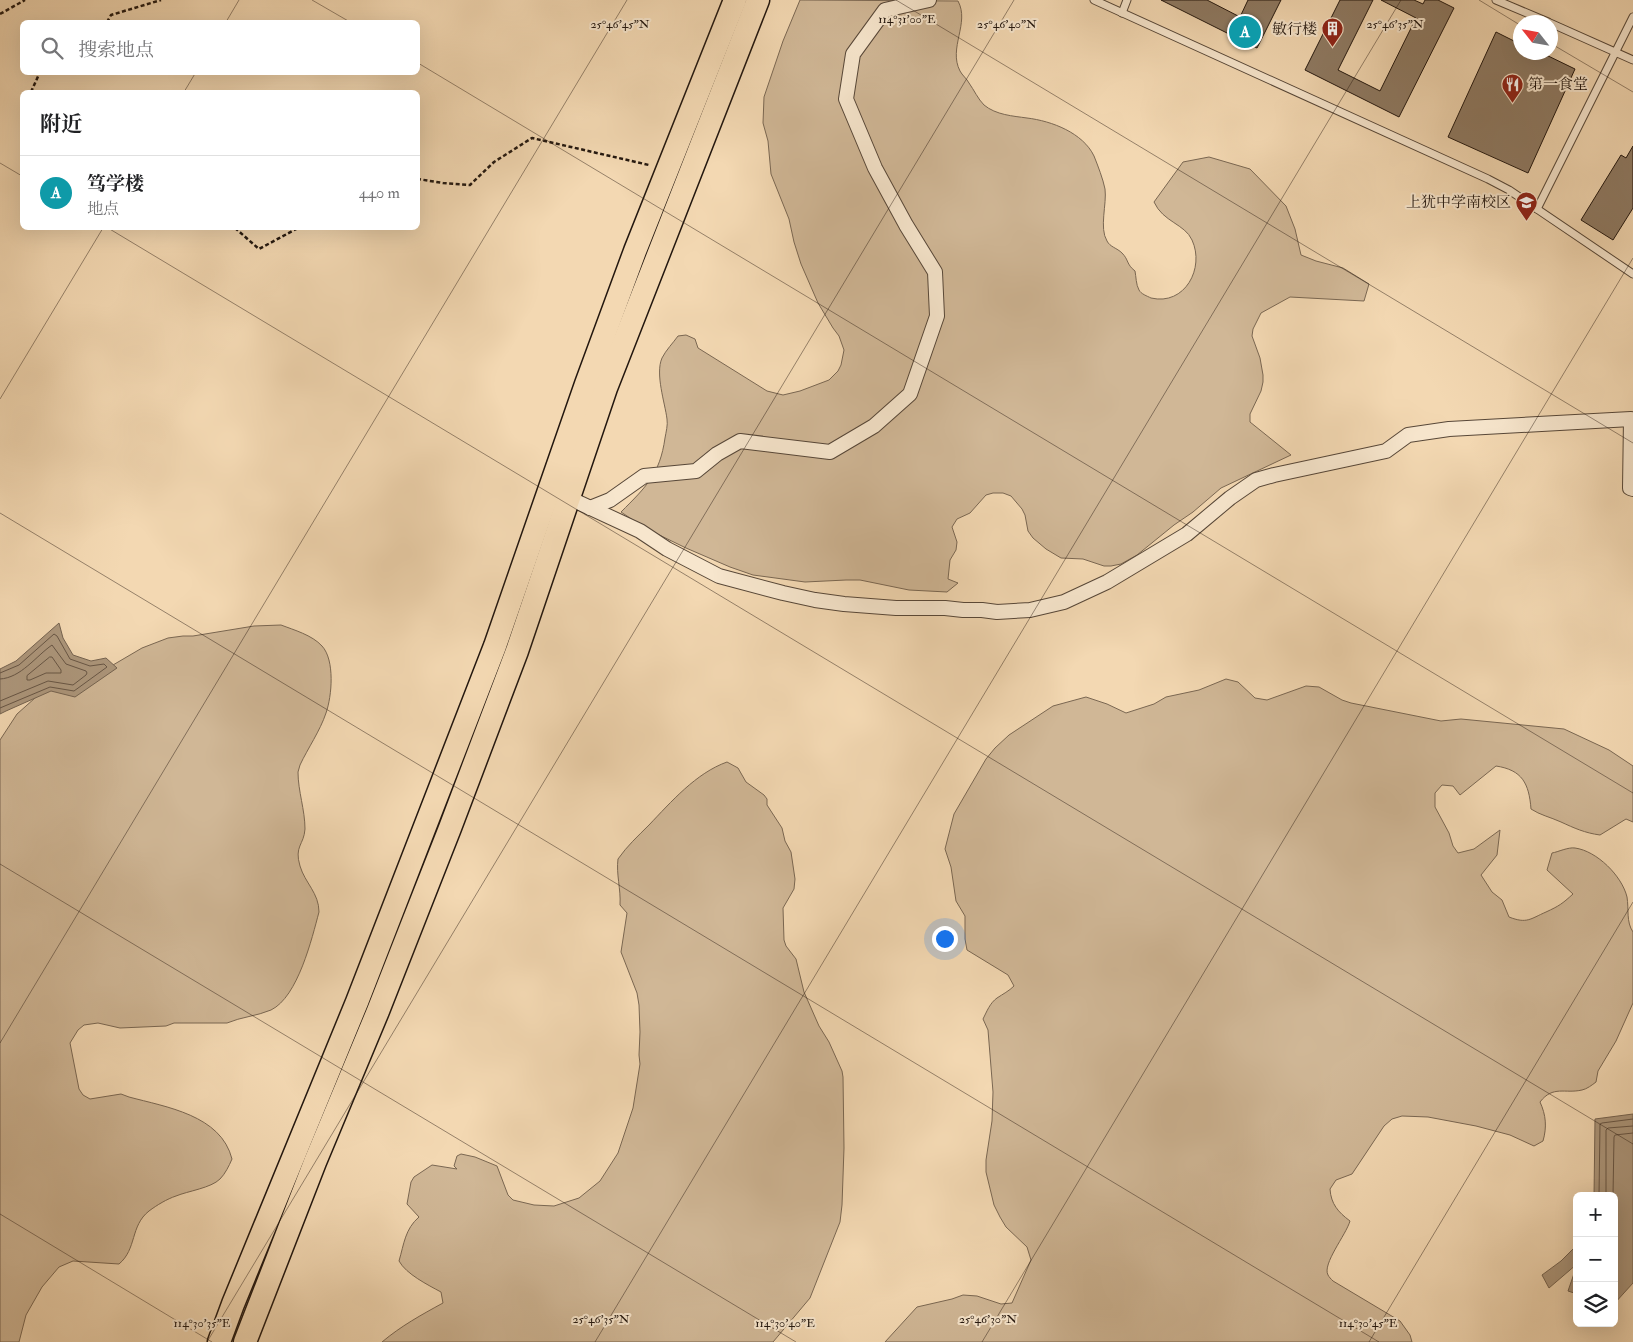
<!DOCTYPE html>
<html lang="zh">
<head>
<meta charset="utf-8">
<style>
  :root { --surface:#fff; --page:#f6f6f6; --text:#202124; --muted:#757577; --line:#e0e0e0; --accent:#8f2418 }
  body { margin:0; font-family:"IM FELL Double Pica","Noto Serif SC",serif; background:var(--page); color:var(--text) }
  .controls { position:absolute; right:15px; bottom:15px; display:grid; overflow:hidden; border-radius:8px; box-shadow:0 5px 20px #0002 }
  .controls button { width:45px; height:45px; display:grid; place-items:center; padding:0; border:0; border-bottom:1px solid var(--line); background:var(--surface); color:var(--text); font:25px sans-serif }
  .compass { position:absolute; left:1513px; top:15px; width:45px; height:45px; border-radius:50%; background:var(--surface); box-shadow:0 5px 20px #0002; rotate:301deg }
  .you { position:absolute; left:944px; top:938px; width:18px; height:18px; margin:-12px; border:4px solid #fff; border-radius:50%; background:#1a73e8; box-shadow:0 0 0 8px #1a73e833 }
  .badge { display:grid; place-items:center; width:32px; height:32px; border-radius:50%; background:var(--accent); color:#fff; font-size:16px; font-weight:700 }
  .pin { position:absolute; translate:-50% -50%; border:2px solid #fff; box-shadow:0 1px 5px #0006 }
  .list { margin:0; padding:0; list-style:none }
  h2 { display:flex; justify-content:space-between; align-items:center; height:65px; margin:0; padding:0 20px; font-size:21px }
  h2 small { font-size:16px; font-weight:400; color:var(--muted) }
  .list li { display:grid; grid-template-columns:32px 1fr auto; gap:15px; align-items:center; box-sizing:border-box; height:75px; padding:0 20px; border-top:1px solid var(--line) }
  .list b { display:block; font-size:19px; white-space:nowrap }
  .list p { margin:0; font-size:16px; white-space:nowrap; color:var(--muted) }
  .list em { font-size:16px; font-style:normal; color:var(--muted) }
  .icon { flex:none; width:28px; height:28px; fill:none; stroke:currentColor; stroke-width:2; stroke-linecap:round; stroke-linejoin:round }
  .map { position:relative; flex:none; width:1633px; height:1342px; overflow:hidden }
  .search { position:absolute; background:var(--surface); box-shadow:0 5px 20px #0002; left:20px; top:20px; width:400px; height:55px; display:flex; align-items:center; gap:12px; box-sizing:border-box; padding:0 18px; border-radius:8px; color:var(--muted); font-size:19px }
  .panel { position:absolute; background:var(--surface); box-shadow:0 5px 20px #0002; left:20px; top:90px; width:400px; height:140px; border-radius:8px }
  .map>svg:first-child { display:block }
  .green { fill:#d0b796; stroke:#7a6752 }
  .water { fill:#ac967b; stroke:#756350 }
  .lines { fill:none; stroke-linecap:round; stroke-linejoin:round }
  .shore { stroke:#685645; stroke-width:1 }
  .building { fill:#8f7b64; stroke:#23170f }
  .lane-casing { stroke:#574738; stroke-width:9 }
  .street-casing { stroke:#574738; stroke-width:16 }
  .primary-casing { stroke:#23170f; stroke-width:25 }
  .path { stroke:#23170f; stroke-width:2.5; stroke-dasharray:4 2.5; stroke-linecap:butt }
  .lane { stroke:#f7e6cd; stroke-width:7 }
  .street { stroke:#f7e6cd; stroke-width:14 }
  .primary { stroke:#f3d8b2; stroke-width:22 }
  .ticks { fill:none; stroke:#23170f; stroke-width:1; stroke-opacity:0.45 }
  .labels { text-anchor:middle; stroke-width:4; stroke-linejoin:round; paint-order:stroke }
  .poi-label { font-size:15px; fill:#23170f; stroke:#f7e6cd; text-anchor:end }
  .ticks-label { font-size:12px; text-anchor:middle; fill:#23170f; stroke:#f7e6cd; stroke-width:4; stroke-linejoin:round; paint-order:stroke }
</style>
</head>
<body>
<div class="map">
<svg width="1633" height="1342" viewBox="0 0 1633 1342">
  <rect width="100%" height="100%" fill="#f3d8b2"/>
  <filter id="stains"><feTurbulence type="fractalNoise" baseFrequency=".004" numOctaves="4"/><feColorMatrix values="0 0 0 0 .2 0 0 0 0 .09 0 0 0 0 .02 0 0 0 .5 -.17"/></filter>
  <radialGradient id="worn" r=".72"><stop offset=".6" stop-color="#630" stop-opacity="0"/><stop offset="1" stop-color="#630" stop-opacity=".3"/></radialGradient>
  <g class="green">
    <path d="M800 0 958 1C970 23 948 48 960 71 962 75 967 79 969 83 974 90 978 99 984 105 996 115 1013 116 1027 118 1052 121 1083 133 1094 156 1098 166 1103 179 1105 189 1107 204 1099 228 1107 241 1110 247 1117 248 1122 253 1129 260 1126 264 1135 271 1136 276 1136 285 1139 290 1141 294 1147 296 1151 298 1185 306 1205 268 1192 240 1185 224 1163 222 1154 202L1183 162 1209 157 1250 169 1286 206 1295 229 1301 255 1316 261 1343 268 1369 284 1364 301 1290 297 1261 313 1253 329 1252 336 1260 358 1263 375V382L1261 391 1250 414V422L1291 455 1221 488 1193 512 1174 525 1137 555 1121 564 1111 566H1104L1083 559 1061 558 1046 549 1033 538 1028 531 1025 515 1022 509 1011 496 1003 493H993L986 495 970 513 957 519 952 527 957 542 956 550 950 560 948 579 958 583 947 592 909 590 860 580H846L805 582 753 575 730 567 686 548 645 528 621 512C646 487 660 474 665 438 666 432 668 425 667 419 665 403 655 374 662 358 666 350 673 343 678 336L686 335 695 339 698 348 767 391 783 395 800 391 829 380 838 371 841 365 844 350 839 336 833 328 818 303 801 264 794 242 789 219 771 174 768 141 763 123 764 97 783 41Z"/>
    <path d="M281 625C294 630 312 635 322 646 335 660 332 696 326 713 320 731 308 748 300 765L298 772C298 791 305 810 305 829 304 845 294 846 300 866 305 883 319 893 319 912 312 938 298 997 271 1010 257 1016 241 1017 227 1023H174L166 1026 120 1028 98 1023 84 1025 78 1030 70 1043 79 1089 83 1095 90 1099 121 1094 129 1097C166 1107 221 1115 232 1159 229 1166 225 1174 220 1179 211 1188 188 1191 176 1196 167 1199 157 1205 149 1211 130 1226 137 1249 119 1264L73 1261 59 1267 42 1287 26 1315 19 1342H0V740L17 714 53 682 113 665 142 648 168 638 183 636H193L254 626Z"/>
    <path d="M1226 679 1238 682 1255 698 1267 700 1306 686 1319 687 1342 700 1351 703 1441 721 1461 719 1564 729 1609 750 1633 766V822L1626 819 1600 835C1585 833 1574 828 1561 822 1550 817 1540 815 1531 809 1529 783 1522 770 1496 766L1460 795 1453 786 1442 785 1435 793V807L1449 833 1453 846 1458 853 1474 849 1500 830 1497 855 1481 875 1492 892 1502 900 1509 917C1527 924 1530 919 1546 912 1559 906 1562 904 1573 894L1547 870 1552 853C1558 852 1568 847 1575 848 1597 851 1622 876 1627 897 1629 909 1626 922 1633 932V1003L1616 1041 1598 1071 1596 1082C1592 1085 1587 1089 1582 1090 1565 1094 1553 1085 1540 1102 1546 1115 1547 1127 1543 1141L1534 1146 1510 1135 1476 1126 1428 1117 1402 1116 1392 1119 1384 1126 1352 1174 1336 1180 1330 1189C1331 1204 1338 1212 1350 1221 1346 1235 1322 1264 1328 1275 1329 1277 1331 1279 1333 1281L1400 1321 1410 1335 1412 1342H885L917 1307 952 1299 963 1295 977 1296 1001 1304 1012 1303 1031 1260 1027 1247 1006 1227 1000 1217 994 1205 986 1172V1160L992 1121 993 1092 988 1030 983 1019C987 1011 990 1003 997 998 1003 994 1009 991 1014 986L1008 975 967 950 965 939V916L956 901 951 867 945 849 954 814 986 759 995 748 1009 735 1053 706 1086 697 1107 704 1126 713 1154 704 1166 697 1199 690Z"/>
    <path d="M727 762 738 768 746 782 764 795 767 799V805L782 828 785 841 791 852 795 879 794 889 783 908 784 940 786 946 796 959 804 992 819 1026 829 1042 842 1071 843 1077 844 1148 842 1205 840 1222 810 1298 773 1342H382C401 1326 421 1315 443 1303L441 1292C428 1285 406 1274 399 1261 404 1244 405 1229 419 1217L407 1204 411 1182 414 1177 432 1165 457 1169 454 1166 457 1156 461 1154 475 1157 497 1166 508 1195 513 1200 534 1205 554 1206 579 1198 600 1181 618 1153 633 1108 640 1064 639 1055 640 1032 639 1005 637 993 621 952 627 913 620 905C621 889 616 874 618 859 627 846 638 836 649 825 671 802 696 773 727 762Z"/>
  </g>
  <g class="water">
    <polygon points="59,623 63,638 73,655 91,661 106,658 117,668 75,697 51,691 6,711 0,714 0,669 16,661"/>
    <polygon points="1633,1114 1633,1283 1614,1304 1614,1196 1594,1196 1595,1119"/>
    <polygon points="1577,1245 1577,1264 1549,1288 1542,1275 1561,1261"/>
    <polygon points="1577,1265 1577,1294 1568,1291"/>
  </g>
  <g class="lines">
    <g class="shore">
      <polygon points="50,657 52,657 61,670 61,673 46,673 30,680 27,680 27,676"/>
      <polyline points="0,673 19,665 54,634 57,636 70,659 90,666 104,664 107,667 74,691 50,687 0,708"/>
      <path d="M0 679C21 678 36 656 52 645L66 664 86 671 87 673 86 675 73 685 48 681 0 701"/>
      <polyline points="1599,1196 1600,1124 1602,1123 1633,1119"/>
      <polyline points="1606,1196 1606,1130 1608,1128 1633,1126"/>
      <polyline points="1613,1196 1614,1137 1615,1135 1633,1133"/>
    </g>
  </g>
  <g class="building">
    <polygon points="1161,0 1207,0 1240,17 1248,0 1281,0 1257,48"/>
    <polygon points="1340,0 1373,0 1338,70 1380,91 1416,18 1381,0 1414,0 1423,4 1425,0 1438,0 1454,8 1399,117 1305,70"/>
    <polygon points="1496,32 1520,44 1520,52 1540,52 1575,69 1528,173 1448,137"/>
    <polygon points="1633,146 1633,208 1613,240 1581,220 1621,155 1626,158"/>
  </g>
  <g class="lines">
    <defs>
      <g id="lane">
        <polyline points="1094,0 1488,179 1509,190 1633,274"/>
        <polyline points="1496,0 1548,22"/>
        <polyline points="1122,13 1127,0"/>
        <polyline points="1550,23 1633,60"/>
        <polyline points="1537,209 1633,17"/>
      </g>
      <g id="street">
        <polyline points="569,498 640,531 667,549 719,576 783,593 815,600 844,604 896,608 945,608 963,610 982,610 997,612 1030,610 1064,602 1107,582 1187,534 1230,498 1256,480 1274,475 1386,451 1408,435 1449,429 1631,419 1630,488 1633,489"/>
        <polyline points="590,508 610,500 644,476 696,471 717,454 740,441 830,452 874,426 910,394 937,316 935,272 906,225 875,168 846,99 853,54 885,10 929,0"/>
      </g>
      <g id="primary">
        <polyline points="219,1342 233,1304 357,1002 495,646 586,384 635,251 735,0"/>
        <polyline points="245,1342 315,1162 378,1011 450,828 517,651 606,388 758,0"/>
      </g>
    </defs>
    <use href="#lane" class="lane-casing"/>
    <use href="#street" class="street-casing"/>
    <use href="#primary" class="primary-casing"/>
    <g class="path">
      <polyline points="0,14 25,0"/>
      <polyline points="107,22 111,15 161,0"/>
      <polyline points="31,92 40,72"/>
      <polyline points="418,180 418,179 443,183 470,185 494,162 532,138 649,165"/>
      <polyline points="235,228 259,249 298,228"/>
    </g>
    <use href="#lane" class="lane"/>
    <use href="#street" class="street"/>
    <use href="#primary" class="primary"/>
  </g>
  <path class="ticks" d="M312 0 350 22M896 0 1633 443M1479 0 1520 25M226 22 239 0M1550 43 1633 92M418 63 1633 793M184 92 196 72M0 163 22 176M108 228 1633 1144M0 399 103 228M0 513 1379 1342M0 864 796 1342M0 1043 627 0M0 1214 212 1342M207 1342 1014 0M595 1342 1401 0M982 1342 1633 258M1369 1342 1633 902"/>
  <defs>
    <symbol id="building-pin" viewBox="-11 -11 22 30"><path d="M0 17L-7.5 6A9.5 9.5 0 1 1 7.5 6Z" fill="#8f2418" stroke="#f7e6cd"/><path d="M-4-6H4V6H1V3H-1V6H-4ZM-2.5-4.3h1.7v1.8h-1.7ZM.8-4.3h1.7v1.8H.8ZM-2.5-1h1.7V.8h-1.7ZM.8-1h1.7V.8H.8Z" fill="#fff"/></symbol>
    <symbol id="restaurant-pin" viewBox="-11 -11 22 30"><path d="M0 17L-7.5 6A9.5 9.5 0 1 1 7.5 6Z" fill="#8f2418" stroke="#f7e6cd"/><path d="M-5-6h1v4h1v-4h1v4h1v-4h1v5L-1.5 .5V6h-2V.5L-5-1ZM5-6V6H3V1.5H1.5Q1.5-4 5-6Z" fill="#fff"/></symbol>
    <symbol id="school-pin" viewBox="-11 -11 22 30"><path d="M0 17L-7.5 6A9.5 9.5 0 1 1 7.5 6Z" fill="#8f2418" stroke="#f7e6cd"/><path d="M0-5L7-2L0 1L-7-2ZM-4 1L0 2.5L4 1V4Q0 6-4 4Z" fill="#fff"/></symbol>
  </defs>
  <g fill-rule="evenodd">
    <use href="#building-pin" x="1320" y="16" width="25" height="34"/>
    <use href="#restaurant-pin" x="1500" y="72" width="25" height="34"/>
    <use href="#school-pin" x="1514" y="190" width="25" height="34"/>
  </g>
  <g class="labels">
    <g class="poi-label">
      <text x="1317" y="34">敏行楼</text>
      <text x="1528" y="89" text-anchor="start">第一食堂</text>
      <text x="1511" y="207">上犹中学南校区</text>
    </g>
  </g>
  <g class="ticks-label">
    <text x="907" y="23">114°31'00"E</text>
    <text x="620" y="28">25°46'45"N</text>
    <text x="1007" y="28">25°46'40"N</text>
    <text x="1395" y="28">25°46'35"N</text>
    <text x="601" y="1323">25°46'35"N</text>
    <text x="988" y="1323">25°46'30"N</text>
    <text x="202" y="1327">114°30'35"E</text>
    <text x="785" y="1327">114°30'40"E</text>
    <text x="1368" y="1327">114°30'45"E</text>
  </g>
  <rect width="100%" height="100%" filter="url(#stains)"/>
  <rect width="100%" height="100%" fill="url(#worn)"/>
</svg>
<div class="controls">
<button>+</button>
<button>−</button>
<button><svg class="icon" aria-label="layers" viewBox="0 0 24 24"><path d="M12 4l9 5-9 5-9-5zM3 14l9 5 9-5"/></svg></button>
</div>
<svg class="compass" viewBox="-18 -18 36 36"><path d="M0-13l5 13h-10z" fill="#e53935"/><path d="M0 13l5-13h-10z" fill="#757577"/></svg>
<div class="you"></div>
<div class="pin badge" style="left:1245px;top:32px;background:#0f9aa8">A</div>
<div class="search"><svg class="icon" aria-label="search" viewBox="0 0 24 24"><circle cx="10" cy="10" r="6"/><path d="M15 15l6 6"/></svg>搜索地点</div>
<section class="panel">
<h2>附近<small></small></h2>
<ul class="list">
<li><span class="badge" style="background:#0f9aa8">A</span><div><b>笃学楼</b><p>地点</p></div><em>440 m</em></li>
</ul>
</section>
</div>
</body>
</html>
